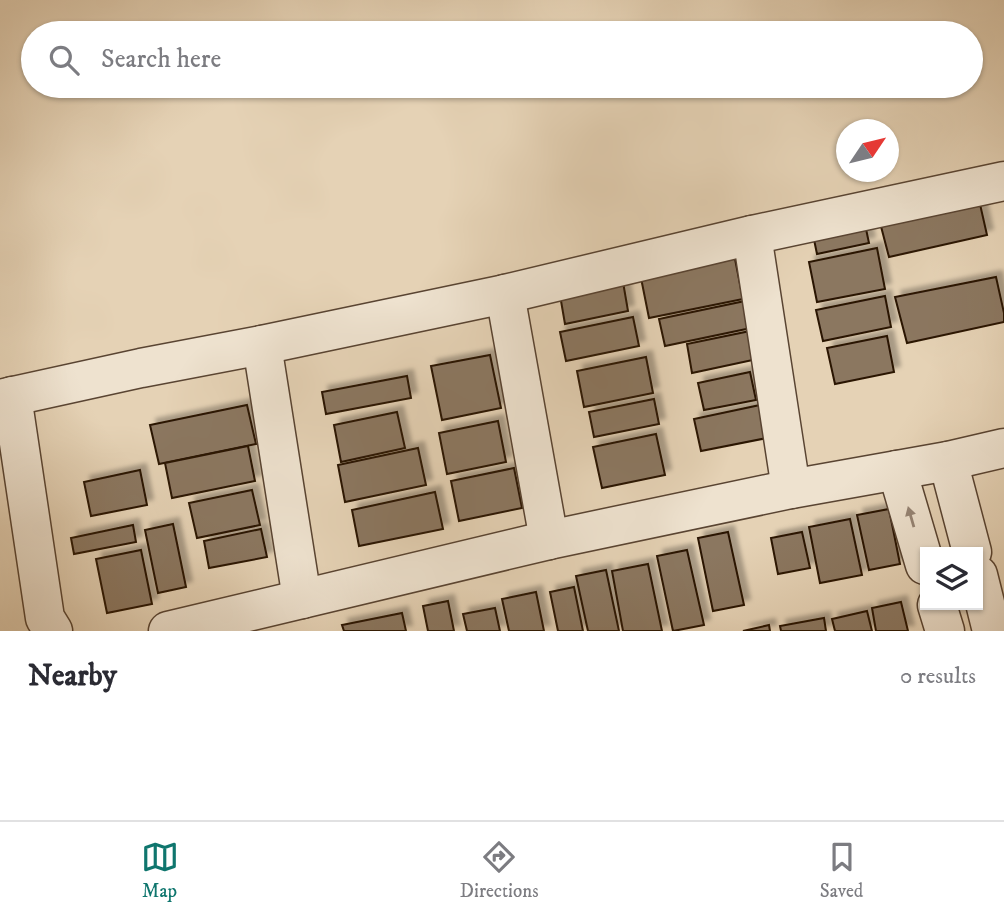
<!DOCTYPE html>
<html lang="en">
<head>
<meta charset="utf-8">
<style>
  :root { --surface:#fff; --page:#f2f2f3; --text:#2b2b33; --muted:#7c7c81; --line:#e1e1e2; --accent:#0f766e }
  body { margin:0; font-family:"IM FELL DW Pica",serif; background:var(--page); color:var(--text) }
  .controls { position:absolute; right:21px; bottom:21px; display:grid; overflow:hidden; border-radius:0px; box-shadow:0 2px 5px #0004 }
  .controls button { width:63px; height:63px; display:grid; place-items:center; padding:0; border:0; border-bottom:2px solid var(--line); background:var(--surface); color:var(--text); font:35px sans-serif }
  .compass { position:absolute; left:836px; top:119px; width:63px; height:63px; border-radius:50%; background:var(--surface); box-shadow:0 2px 5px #0004; rotate:55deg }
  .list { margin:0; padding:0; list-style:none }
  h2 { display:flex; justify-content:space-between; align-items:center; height:91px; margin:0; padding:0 28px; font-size:30px }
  h2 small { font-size:23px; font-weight:400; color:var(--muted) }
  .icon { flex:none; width:38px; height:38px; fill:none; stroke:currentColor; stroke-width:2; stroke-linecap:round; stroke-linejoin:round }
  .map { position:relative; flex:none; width:1004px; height:631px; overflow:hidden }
  .search { position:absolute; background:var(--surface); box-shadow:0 2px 5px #0004; left:21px; right:21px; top:21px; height:77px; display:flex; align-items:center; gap:18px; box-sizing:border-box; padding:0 24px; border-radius:38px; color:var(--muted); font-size:26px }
  .sheet { height:189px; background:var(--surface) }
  nav { display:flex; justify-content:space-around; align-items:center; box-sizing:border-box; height:98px; border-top:2px solid var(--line); background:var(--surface); font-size:19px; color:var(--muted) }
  nav a { display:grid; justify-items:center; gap:4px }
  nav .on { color:var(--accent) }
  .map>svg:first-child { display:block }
  .building { fill:#8b7761; stroke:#2a1406; stroke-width:2; filter:url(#shadow) }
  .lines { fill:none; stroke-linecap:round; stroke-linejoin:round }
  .minor-casing { stroke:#594432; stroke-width:41 }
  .minor { stroke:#eee2cf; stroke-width:38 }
  .oneway { fill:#968575 }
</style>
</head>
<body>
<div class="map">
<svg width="1004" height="631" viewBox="0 0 1004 631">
  <defs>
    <filter id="shadow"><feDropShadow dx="6" dy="-6" stdDeviation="2" flood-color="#0004"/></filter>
  </defs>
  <rect width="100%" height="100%" fill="#e5d2b5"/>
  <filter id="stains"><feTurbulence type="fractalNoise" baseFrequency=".00286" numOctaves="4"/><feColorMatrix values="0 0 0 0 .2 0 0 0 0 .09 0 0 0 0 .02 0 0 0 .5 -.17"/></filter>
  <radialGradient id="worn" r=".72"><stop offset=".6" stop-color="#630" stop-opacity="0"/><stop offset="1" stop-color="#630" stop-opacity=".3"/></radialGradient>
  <g class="building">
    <polygon points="977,191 987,235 889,257 877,211"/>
    <polygon points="863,215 869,243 817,254 811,225"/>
    <polygon points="877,248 885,289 817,302 809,262"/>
    <polygon points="733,249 743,299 649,318 639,268"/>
    <polygon points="996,277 1004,313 1004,322 907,343 895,297"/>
    <polygon points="623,282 628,311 565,324 560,295"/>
    <polygon points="885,296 891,327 823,341 816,310"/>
    <polygon points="745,301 751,328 665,346 659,319"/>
    <polygon points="633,317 639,346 566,361 560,332"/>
    <polygon points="755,330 762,358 692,373 687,344"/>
    <polygon points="887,336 894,372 835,384 827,348"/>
    <polygon points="490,355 501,408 442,420 431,366"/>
    <polygon points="646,357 653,393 584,407 577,371"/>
    <polygon points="750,372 756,400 704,410 698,383"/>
    <polygon points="407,376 411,398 326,414 322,392"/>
    <polygon points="654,399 659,424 594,437 589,412"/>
    <polygon points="247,405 256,444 159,464 150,425"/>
    <polygon points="760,405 767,438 701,451 694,419"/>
    <polygon points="397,412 405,448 341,462 334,425"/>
    <polygon points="498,421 506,462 447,474 439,433"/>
    <polygon points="656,434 665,475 602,488 593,447"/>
    <polygon points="248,446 255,481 172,498 165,463"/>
    <polygon points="418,448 426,485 345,502 338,465"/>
    <polygon points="514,468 522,508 459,521 451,481"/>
    <polygon points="140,470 147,505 91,516 84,482"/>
    <polygon points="252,490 260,525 197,538 189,503"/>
    <polygon points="435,492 443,529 359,546 352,510"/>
    <polygon points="889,509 900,564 869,570 857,515"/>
    <polygon points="850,519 862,575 820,583 809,527"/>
    <polygon points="173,524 186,587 158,593 145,530"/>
    <polygon points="133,525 136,542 74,554 71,538"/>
    <polygon points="261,529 267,557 209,568 204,541"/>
    <polygon points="728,532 744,605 713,611 698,538"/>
    <polygon points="802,532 810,568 778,574 771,538"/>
    <polygon points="141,550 152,604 107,613 96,559"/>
    <polygon points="687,550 704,625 673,631 657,556"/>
    <polygon points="648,564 662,631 623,631 612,571"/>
    <polygon points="606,570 619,631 588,631 576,576"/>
    <polygon points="574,587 583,631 558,631 550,592"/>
    <polygon points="536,592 544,631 509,631 502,599"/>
    <polygon points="448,601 454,631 428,631 423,606"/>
    <polygon points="901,602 908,631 876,631 872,608"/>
    <polygon points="495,608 500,631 467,631 463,614"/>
    <polygon points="867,611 872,631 835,631 832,619"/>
    <polygon points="402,613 406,631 344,631 342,625"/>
    <polygon points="824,618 826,631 781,631 780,626"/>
    <polygon points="769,625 770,631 743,631"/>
  </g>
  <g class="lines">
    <defs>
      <g id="minor">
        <polyline points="752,235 791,489"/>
        <polyline points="505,294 549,540"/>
        <polyline points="262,345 302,599"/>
        <polyline points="12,396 45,618 53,631"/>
        <polyline points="0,399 141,368 262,345 505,294 752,235 1004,181"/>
        <polyline points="948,461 972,552"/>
        <polyline points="897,470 925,565"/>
        <polyline points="978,575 992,631"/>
        <polyline points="937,605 945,631"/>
        <polyline points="168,631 549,540 791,489 948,461 1004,448"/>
      </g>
    </defs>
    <use href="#minor" class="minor-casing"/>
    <use href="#minor" class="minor"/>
  </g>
  <defs><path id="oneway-solid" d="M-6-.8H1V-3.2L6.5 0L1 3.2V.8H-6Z" transform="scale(1.75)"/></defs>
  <use class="oneway" href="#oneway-solid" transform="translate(911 517) rotate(-106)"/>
  <rect width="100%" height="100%" filter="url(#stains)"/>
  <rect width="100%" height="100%" fill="url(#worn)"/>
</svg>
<div class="controls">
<button><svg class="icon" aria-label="layers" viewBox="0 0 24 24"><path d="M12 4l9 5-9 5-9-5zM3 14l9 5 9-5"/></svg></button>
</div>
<svg class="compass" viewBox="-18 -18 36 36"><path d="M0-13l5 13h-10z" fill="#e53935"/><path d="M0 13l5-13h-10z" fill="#7c7c81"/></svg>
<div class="search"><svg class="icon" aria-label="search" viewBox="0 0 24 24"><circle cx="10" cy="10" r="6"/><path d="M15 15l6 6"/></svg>Search here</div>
</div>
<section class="sheet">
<h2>Nearby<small>0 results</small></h2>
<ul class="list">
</ul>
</section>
<nav>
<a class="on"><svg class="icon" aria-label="map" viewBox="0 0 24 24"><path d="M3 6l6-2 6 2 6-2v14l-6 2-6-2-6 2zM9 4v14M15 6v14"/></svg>Map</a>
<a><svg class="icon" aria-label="directions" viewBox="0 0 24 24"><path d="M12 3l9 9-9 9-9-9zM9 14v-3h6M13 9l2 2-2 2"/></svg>Directions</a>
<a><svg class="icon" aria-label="saved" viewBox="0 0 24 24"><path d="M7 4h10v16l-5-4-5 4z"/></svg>Saved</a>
</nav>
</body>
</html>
